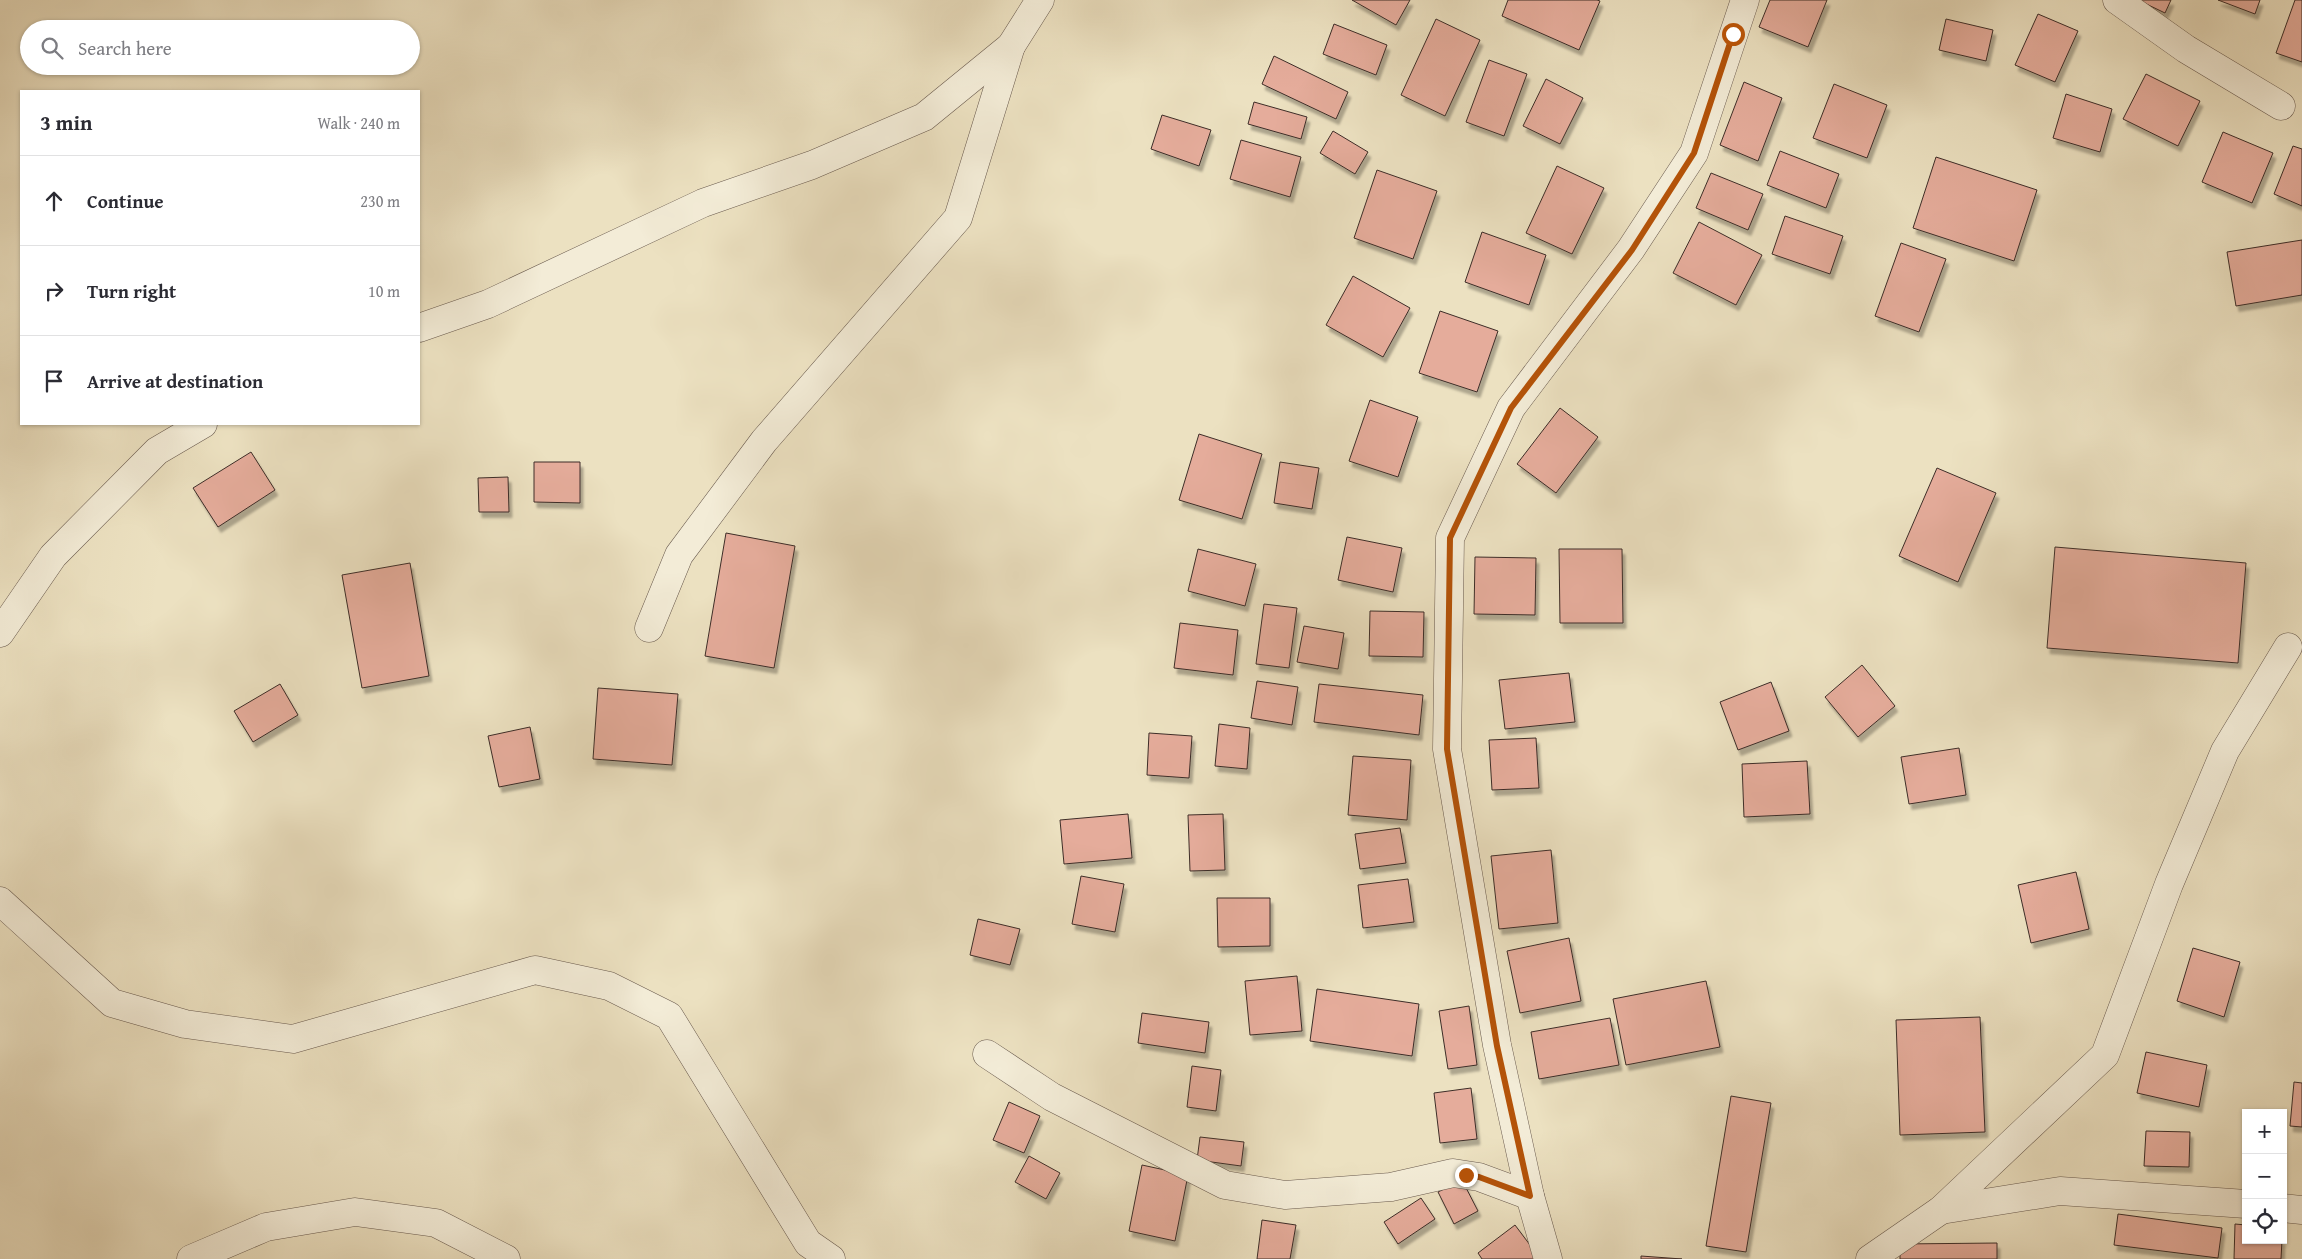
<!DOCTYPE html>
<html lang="en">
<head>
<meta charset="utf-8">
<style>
  :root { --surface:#fff; --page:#f7f7f7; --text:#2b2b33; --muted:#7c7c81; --line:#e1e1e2 }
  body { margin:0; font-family:"Gentium Book Plus",serif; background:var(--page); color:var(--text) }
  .controls { position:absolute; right:15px; bottom:15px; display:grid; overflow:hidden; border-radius:0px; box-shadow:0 1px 4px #0004 }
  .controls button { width:45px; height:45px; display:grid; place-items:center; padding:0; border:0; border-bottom:1px solid var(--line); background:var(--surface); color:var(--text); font:25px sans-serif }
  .stop { position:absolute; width:15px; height:15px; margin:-11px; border:4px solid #b45309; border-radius:50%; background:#fff }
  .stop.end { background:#b45309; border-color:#fff; box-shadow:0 1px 5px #0008 }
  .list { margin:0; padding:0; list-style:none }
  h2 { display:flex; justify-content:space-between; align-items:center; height:65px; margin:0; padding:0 20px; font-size:21px }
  h2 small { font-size:16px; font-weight:400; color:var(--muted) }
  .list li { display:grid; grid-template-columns:32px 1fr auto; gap:15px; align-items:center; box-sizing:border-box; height:90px; padding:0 20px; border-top:1px solid var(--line) }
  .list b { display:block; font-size:19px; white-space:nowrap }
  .list em { font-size:16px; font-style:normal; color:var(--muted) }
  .icon { flex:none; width:28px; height:28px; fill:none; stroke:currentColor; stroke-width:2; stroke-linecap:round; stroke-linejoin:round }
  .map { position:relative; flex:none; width:2302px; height:1259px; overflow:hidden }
  .search { position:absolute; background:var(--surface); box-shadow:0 1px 4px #0004; left:20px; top:20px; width:400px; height:55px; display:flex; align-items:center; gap:12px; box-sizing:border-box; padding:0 18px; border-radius:28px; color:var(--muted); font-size:19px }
  .panel { position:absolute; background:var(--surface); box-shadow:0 1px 4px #0004; left:20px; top:90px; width:400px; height:335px; border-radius:0px }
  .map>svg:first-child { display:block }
  .building { fill:#e5ac9b; stroke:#3d2d28; filter:url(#shadow) }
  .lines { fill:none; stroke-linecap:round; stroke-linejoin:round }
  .minor-casing { stroke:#695a4e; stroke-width:29 }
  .minor { stroke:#f3ecd7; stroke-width:28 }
  .route { stroke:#b45309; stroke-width:6 }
</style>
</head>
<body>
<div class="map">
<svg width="2302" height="1259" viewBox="0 0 2302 1259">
  <defs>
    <filter id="shadow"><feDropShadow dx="3" dy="5.5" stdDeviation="1" flood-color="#0004"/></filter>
  </defs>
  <rect width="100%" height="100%" fill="#ece1c1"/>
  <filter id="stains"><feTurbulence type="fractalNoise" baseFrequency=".004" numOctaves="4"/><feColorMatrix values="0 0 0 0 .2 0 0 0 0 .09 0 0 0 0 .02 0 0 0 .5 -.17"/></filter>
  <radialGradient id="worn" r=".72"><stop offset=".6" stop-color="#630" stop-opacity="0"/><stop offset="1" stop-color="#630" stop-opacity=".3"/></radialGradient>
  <g class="building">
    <polygon points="1352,0 1410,0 1396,25"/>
    <polygon points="1508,0 1597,0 1600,1 1579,50 1502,16"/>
    <polygon points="1770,0 1827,0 1808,47 1759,27"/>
    <polygon points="2138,0 2171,0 2165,13"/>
    <polygon points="2218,0 2260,0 2255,14"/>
    <polygon points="2295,0 2302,0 2302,62 2276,53"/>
    <polygon points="2038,14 2078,31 2055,82 2015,65"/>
    <polygon points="1436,19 1480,40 1445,116 1401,95"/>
    <polygon points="1946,19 1993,30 1986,61 1939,50"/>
    <polygon points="1334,24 1387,45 1376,75 1323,54"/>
    <polygon points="1274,56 1348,92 1336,119 1262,84"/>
    <polygon points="1489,60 1527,74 1504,136 1466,122"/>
    <polygon points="2146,74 2200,101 2178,146 2123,119"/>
    <polygon points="1546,79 1583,98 1560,144 1523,126"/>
    <polygon points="1744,82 1782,98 1758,161 1720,145"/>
    <polygon points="1834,84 1887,105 1867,158 1813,138"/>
    <polygon points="2066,94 2112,109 2100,152 2053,138"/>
    <polygon points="1254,102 1307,117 1301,139 1248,124"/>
    <polygon points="1162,115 1211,130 1199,166 1151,149"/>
    <polygon points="1333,131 1368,152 1355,174 1320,153"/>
    <polygon points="2223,132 2273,153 2252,203 2202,182"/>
    <polygon points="1241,140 1301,157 1290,197 1230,179"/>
    <polygon points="2293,146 2302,149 2302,206 2274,194"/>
    <polygon points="1780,151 1839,174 1826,208 1767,185"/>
    <polygon points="1936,157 2037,190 2014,261 1913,228"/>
    <polygon points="1557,166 1604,188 1572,254 1526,233"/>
    <polygon points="1377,170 1437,191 1413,259 1354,238"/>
    <polygon points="1711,173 1763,194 1748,230 1696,208"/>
    <polygon points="1785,216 1843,236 1830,274 1772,254"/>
    <polygon points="1699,222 1762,255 1736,305 1673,273"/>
    <polygon points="1482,232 1546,255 1529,305 1465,282"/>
    <polygon points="2302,240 2302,295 2236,306 2227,252"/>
    <polygon points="1901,243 1946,259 1919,332 1875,316"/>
    <polygon points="1353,276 1410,308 1383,357 1326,325"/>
    <polygon points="1440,311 1498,331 1477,392 1419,373"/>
    <polygon points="1370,400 1418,417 1398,477 1349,461"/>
    <polygon points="1560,408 1598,437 1556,493 1517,464"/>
    <polygon points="1199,434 1262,454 1242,519 1179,500"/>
    <polygon points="251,452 275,490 218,527 193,488"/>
    <polygon points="534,462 580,462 580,503 534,502"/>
    <polygon points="1280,462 1319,468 1312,509 1274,503"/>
    <polygon points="1937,468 1996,493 1958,582 1899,556"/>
    <polygon points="508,477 509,512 479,512 478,478"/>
    <polygon points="726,533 795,546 774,668 705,656"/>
    <polygon points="1347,537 1402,548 1393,592 1338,580"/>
    <polygon points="2055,547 2246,563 2238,663 2047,648"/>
    <polygon points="1198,549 1256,564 1245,606 1188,591"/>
    <polygon points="1559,549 1622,549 1623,623 1560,623"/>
    <polygon points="1475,557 1536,558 1535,615 1474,614"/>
    <polygon points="410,563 429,676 362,688 342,575"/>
    <polygon points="1264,604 1297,608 1289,668 1256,664"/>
    <polygon points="1370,611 1424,612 1423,657 1369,656"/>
    <polygon points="1180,623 1238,630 1233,675 1174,668"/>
    <polygon points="1304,626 1344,633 1338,669 1297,662"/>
    <polygon points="1862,665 1895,706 1858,737 1825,697"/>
    <polygon points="1569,673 1575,722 1505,729 1499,680"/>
    <polygon points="1257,681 1298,687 1292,725 1251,718"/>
    <polygon points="1771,682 1789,731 1738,750 1720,702"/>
    <polygon points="280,684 298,715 253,742 234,711"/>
    <polygon points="1319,684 1423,695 1419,735 1314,722"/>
    <polygon points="598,688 678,694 672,765 593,759"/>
    <polygon points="1219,724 1250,728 1247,769 1215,766"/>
    <polygon points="530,727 540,779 499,787 488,736"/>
    <polygon points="1149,733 1192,736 1189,778 1147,775"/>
    <polygon points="1536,738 1539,788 1492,790 1489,740"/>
    <polygon points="1959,748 1966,795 1909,804 1901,757"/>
    <polygon points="1353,756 1411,760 1407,820 1348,815"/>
    <polygon points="1807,761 1810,814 1744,817 1742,764"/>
    <polygon points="1128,814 1132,858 1064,864 1060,820"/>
    <polygon points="1223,814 1225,870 1190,871 1188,815"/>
    <polygon points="1400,828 1406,863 1360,869 1355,834"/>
    <polygon points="1551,850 1558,923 1499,929 1491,856"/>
    <polygon points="2076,872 2089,929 2031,943 2018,885"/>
    <polygon points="1081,876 1124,884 1115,932 1072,924"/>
    <polygon points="1408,879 1414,922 1363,928 1358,885"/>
    <polygon points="1217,898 1270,898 1270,946 1218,947"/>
    <polygon points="978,919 1020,929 1010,965 970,955"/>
    <polygon points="1569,938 1581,1001 1520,1013 1507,951"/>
    <polygon points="2193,948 2240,962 2224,1017 2177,1001"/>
    <polygon points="1297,976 1302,1031 1250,1035 1245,981"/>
    <polygon points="1706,981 1720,1047 1626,1065 1613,999"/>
    <polygon points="1317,989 1419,1004 1412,1056 1310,1041"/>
    <polygon points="1469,1006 1477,1065 1448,1069 1439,1011"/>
    <polygon points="1142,1013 1209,1022 1205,1053 1138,1043"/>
    <polygon points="1980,1017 1985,1132 1900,1135 1896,1020"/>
    <polygon points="1610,1018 1619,1065 1539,1079 1531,1032"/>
    <polygon points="2146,1052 2207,1065 2199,1107 2137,1093"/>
    <polygon points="1192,1066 1221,1070 1216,1111 1187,1107"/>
    <polygon points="2294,1082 2302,1083 2302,1127 2290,1126"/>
    <polygon points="1471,1088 1477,1139 1440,1143 1434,1093"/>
    <polygon points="1731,1096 1771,1103 1746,1252 1706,1246"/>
    <polygon points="1009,1102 1040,1116 1024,1153 993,1140"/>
    <polygon points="2146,1131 2190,1132 2189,1167 2144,1166"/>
    <polygon points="1200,1137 1244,1142 1241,1166 1197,1160"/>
    <polygon points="1029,1156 1060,1173 1046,1199 1015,1182"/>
    <polygon points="1142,1165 1188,1175 1175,1241 1129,1231"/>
    <polygon points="1462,1180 1478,1211 1454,1224 1438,1192"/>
    <polygon points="1421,1198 1435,1219 1398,1244 1384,1222"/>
    <polygon points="2118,1214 2222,1228 2218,1258 2114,1245"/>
    <polygon points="1262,1220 1296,1225 1290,1259 1257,1259"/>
    <polygon points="2235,1224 2246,1225 2246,1240 2282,1240 2281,1259 2234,1259"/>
    <polygon points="1515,1225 1539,1257 1536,1259 1482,1259 1478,1253"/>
    <polygon points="1997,1243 1997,1259 1900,1259 1900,1244"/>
    <polygon points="1641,1256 1682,1259 1641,1259"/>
  </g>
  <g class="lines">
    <defs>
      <g id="minor">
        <polyline points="2117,0 2186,49 2281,106"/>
        <polyline points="419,328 488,304 703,203 812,165 924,117 1011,46 1040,0"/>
        <polyline points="649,628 679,555 764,441 958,218 1011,46"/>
        <polyline points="0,633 53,556 157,451 203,424"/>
        <polyline points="0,901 112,1003 185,1024 293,1039 535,970 609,986 669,1016 808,1243 831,1259"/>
        <polyline points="987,1054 1052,1097 1225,1185 1285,1195 1391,1187 1453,1173 1479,1177 1530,1196"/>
        <polyline points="2283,1208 2302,1210"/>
        <polyline points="1941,1210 2060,1191 2246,1204"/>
        <polyline points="191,1259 266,1227 355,1212 436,1223 506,1259"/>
        <polyline points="1548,1259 1530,1196 1497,1045 1447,749 1450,538 1511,408 1631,249 1694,153 1745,0"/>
        <polyline points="1870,1259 1941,1210 2105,1055 2169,884 2225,751 2288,647"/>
      </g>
    </defs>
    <use href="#minor" class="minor-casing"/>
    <use href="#minor" class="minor"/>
  </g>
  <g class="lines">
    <polyline class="route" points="1466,1175 1479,1177 1530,1196 1497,1046 1447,749 1450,538 1511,408 1632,250 1694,153 1733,34"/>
  </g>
  <rect width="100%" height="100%" filter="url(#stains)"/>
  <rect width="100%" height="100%" fill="url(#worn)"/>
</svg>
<div class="controls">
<button>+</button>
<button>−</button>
<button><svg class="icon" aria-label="locate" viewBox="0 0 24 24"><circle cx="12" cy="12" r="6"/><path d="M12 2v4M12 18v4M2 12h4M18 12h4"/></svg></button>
</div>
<div class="stop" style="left:1733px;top:34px"></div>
<div class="stop end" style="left:1466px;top:1175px"></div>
<div class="search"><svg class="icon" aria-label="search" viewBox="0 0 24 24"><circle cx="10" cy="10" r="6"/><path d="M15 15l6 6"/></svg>Search here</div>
<section class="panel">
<h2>3 min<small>Walk · 240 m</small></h2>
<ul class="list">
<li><svg class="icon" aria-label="ahead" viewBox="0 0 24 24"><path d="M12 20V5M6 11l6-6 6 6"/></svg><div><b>Continue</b></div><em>230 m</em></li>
<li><svg class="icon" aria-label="right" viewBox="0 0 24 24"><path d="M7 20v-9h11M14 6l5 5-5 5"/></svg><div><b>Turn right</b></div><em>10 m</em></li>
<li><svg class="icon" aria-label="arrive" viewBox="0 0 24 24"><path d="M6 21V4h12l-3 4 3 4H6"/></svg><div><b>Arrive at destination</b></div></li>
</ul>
</section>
</div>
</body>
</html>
